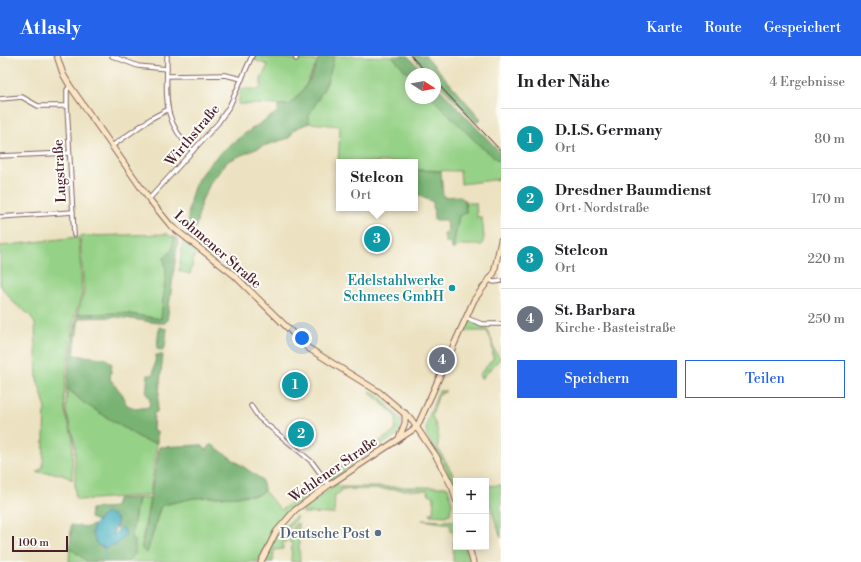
<!DOCTYPE html>
<html lang="de">
<head>
<meta charset="utf-8">
<style>
  :root { --surface:#fff; --page:#f2f2f2; --text:#202124; --muted:#757577; --line:#e0e0e0; --accent:#2563eb }
  body { margin:0; font-family:"Libre Bodoni",serif; background:var(--page); color:var(--text) }
  .controls { position:absolute; right:12px; bottom:12px; display:grid; overflow:hidden; border-radius:0px; box-shadow:0 2px 10px #0003 }
  .controls button { width:36px; height:36px; display:grid; place-items:center; padding:0; border:0; border-bottom:1px solid var(--line); background:var(--surface); color:var(--text); font:20px sans-serif }
  .compass { position:absolute; left:405px; top:12px; width:36px; height:36px; border-radius:50%; background:var(--surface); box-shadow:0 2px 10px #0003; rotate:101deg }
  .scale { position:absolute; left:12px; bottom:10px; width:56px; box-sizing:border-box; padding-left:4px; border:2px solid #4a1f2b; border-top:0; font-size:11px; line-height:14px; white-space:nowrap; color:#4a1f2b; -webkit-text-stroke:3px #fdfcf7; paint-order:stroke }
  .you { position:absolute; left:302px; top:282px; width:14px; height:14px; margin:-10px; border:3px solid #fff; border-radius:50%; background:#1a73e8; box-shadow:0 0 0 6px #1a73e833 }
  .badge { display:grid; place-items:center; width:26px; height:26px; border-radius:50%; background:var(--accent); color:#fff; font-size:13px; font-weight:700 }
  .pin { position:absolute; translate:-50% -50%; border:2px solid #fff; box-shadow:0 1px 4px #0006 }
  .popup { position:absolute; left:336px; top:103px; width:82px; height:52px; box-sizing:border-box; display:grid; place-content:center; border-radius:0px; background:var(--surface); filter:drop-shadow(0 1px 3px #0005); font-size:13px; white-space:nowrap; color:var(--muted) }
  .popup b { font-size:15px; color:var(--text) }
  .popup::after { content:''; position:absolute; left:50%; top:100%; margin-left:-8px; border:8px solid transparent; border-top-color:var(--surface) }
  .list { margin:0; padding:0; list-style:none }
  h2 { display:flex; justify-content:space-between; align-items:center; height:52px; margin:0; padding:0 16px; font-size:17px }
  h2 small { font-size:13px; font-weight:400; color:var(--muted) }
  .list li { display:grid; grid-template-columns:26px 1fr auto; gap:12px; align-items:center; box-sizing:border-box; height:60px; padding:0 16px; border-top:1px solid var(--line) }
  .list b { display:block; font-size:15px; white-space:nowrap }
  .list p { margin:0; font-size:13px; white-space:nowrap; color:var(--muted) }
  .list em { font-size:13px; font-style:normal; color:var(--muted) }
  .actions { display:flex; gap:8px; padding:12px 16px }
  .actions a { flex:1; padding:9px 0; border:1px solid var(--accent); border-radius:0px; text-align:center; font-size:14px; color:var(--accent) }
  .actions .main { background:var(--accent); color:#fff }
  .map { position:relative; flex:none; width:501px; height:506px; overflow:hidden }
  header { display:flex; align-items:center; gap:24px; box-sizing:border-box; height:56px; padding:0 20px; background:var(--accent); color:#fff }
  header strong { font-size:19px }
  nav { display:flex; gap:22px; margin-inline-start:auto; font-size:14px }
  main { display:flex }
  aside { flex:1; background:var(--surface) }
  .map>svg:first-child { display:block }
  .green { fill:#95d186; stroke:#707858 }
  .forest { fill:#78b373; stroke:#61694f }
  .water { fill:#40adbe; stroke:#456674 }
  .lines { fill:none; stroke-linecap:round; stroke-linejoin:round }
  .stream { stroke:#40adbe; stroke-width:1 }
  .street-casing { stroke:#836360; stroke-width:5.5 }
  .secondary-casing { stroke:#836360; stroke-width:7 }
  .street { stroke:#fff; stroke-width:3.5 }
  .secondary { stroke:#fbe6c4; stroke-width:5 }
  .rail { stroke:#4a1f2b; stroke-width:1 }
  .culture-dot { fill:#0f9aa8; stroke:#fdfcf7; stroke-width:1.5 }
  .service-dot { fill:#5c6f8a; stroke:#fdfcf7; stroke-width:1.5 }
  .labels { text-anchor:middle; stroke-width:4; stroke-linejoin:round; paint-order:stroke }
  .street-label { font-size:14px; fill:#4a1f2b; stroke:#fdfcf7 }
  .culture-label { font-size:14px; fill:#0d838f; stroke:#fdfcf7; text-anchor:end }
  .service-label { font-size:14px; fill:#4e5e75; stroke:#fdfcf7; text-anchor:end }
</style>
</head>
<body>
<header>
<strong>Atlasly</strong>
<nav><a>Karte</a><a>Route</a><a>Gespeichert</a></nav>
</header>
<main>
<div class="map">
<svg width="501" height="506" viewBox="0 0 501 506">
  <rect width="100%" height="100%" fill="#fdfcf7"/>
  <filter id="ink" filterUnits="userSpaceOnUse"><feTurbulence type="fractalNoise" baseFrequency=".025" numOctaves="2"/><feDisplacementMap in="SourceGraphic" scale="8" xChannelSelector="R" yChannelSelector="G"/><feConvolveMatrix kernelMatrix="1 2 1 2 8 2 1 2 1" color-interpolation-filters="sRGB"/></filter>
  <filter id="wash" filterUnits="userSpaceOnUse"><feTurbulence type="fractalNoise" baseFrequency=".012" numOctaves="4" result="noise"/><feDisplacementMap in="SourceGraphic" scale="16" xChannelSelector="R" yChannelSelector="G"/><feGaussianBlur stdDeviation="0.9" result="paint"/><feColorMatrix in="noise" values="0 0 0 0 0 0 0 0 0 0 0 0 0 0 0 0 0 1.4 0 .05"/><feComposite in="paint" operator="in"/></filter>
  <g filter="url(#wash)">
    <rect width="100%" height="100%" fill="#ece2c1"/>
    <g class="green">
      <polygon points="253,0 318,5 303,34 289,49 238,48 241,33 261,33 261,23 268,9 252,3"/>
      <polygon points="334,0 392,0 411,21 411,42 432,42 479,89 501,107 501,123 461,128 460,115 415,114 415,106 339,106 338,110 340,70 309,67 308,61 327,27"/>
      <polygon points="465,144 469,147 476,147 477,161 482,161 484,181 482,189 461,189 454,193 454,186 459,160 466,157"/>
      <polygon points="168,178 169,180 174,181 172,194 164,202 166,216 161,263 123,257 77,258 84,237 80,180"/>
      <polygon points="77,181 79,184 82,238 74,262 68,299 64,343 65,356 73,383 72,424 62,418 37,416 43,411 45,349 37,323 35,268 30,259 14,247 0,229 0,190"/>
      <polygon points="183,185 196,193 190,218 179,215"/>
      <path d="M471 265 487 272C492 283 492 295 501 302L481 323 479 319 493 303 492 285 487 275H463L467 266Z"/>
      <polygon points="67,332 84,347 145,385 157,387 150,439 80,444 75,442 75,388 66,355"/>
      <polygon points="371,335 379,340 401,364 400,377 332,423 326,421 395,375 396,363 395,359 370,337"/>
      <polygon points="439,335 446,335 438,340 432,360 438,375 438,392 455,422 474,425 456,425 456,430 454,429 440,401 427,380 426,373 428,363"/>
      <path d="M323 424V429C315 435 307 440 299 446 280 461 269 484 259 506H127L135 498 131 483 138 442 150 443 142 485 143 486 142 489 150 488 160 452 163 449 194 442 258 439 264 435 281 454Z"/>
      <polygon points="337,428 340,431 448,431 452,447 450,458 445,460 430,459 430,457 433,457 434,441 428,437 427,434 341,433 341,436 335,439 334,458 303,457 303,453"/>
      <polygon points="501,429 501,482 486,437 486,430"/>
      <path d="M296 460 298 462C290 467 287 477 286 486H283V493L274 494 273 506H263L277 478Z"/>
      <polygon points="422,464 456,465 456,491 465,491 469,506 453,506 454,475 451,475 450,468"/>
      <polygon points="298,467 300,506 291,506 292,487 289,486 290,480 295,468"/>
      <polygon points="70,492 88,506 69,506"/>
    </g>
    <g class="forest">
      <path d="M319 0H334C331 23 319 41 308 61L309 67 295 73 289 82 263 90 228 105 211 126 202 144 194 179 191 183 187 179C188 165 188 148 193 134 203 103 252 72 278 56V49H289C303 37 315 18 319 0Z"/>
      <polygon points="392,0 408,0 425,18 411,18 411,21"/>
      <polygon points="412,0 426,0 481,63 476,66 435,24 435,18 430,18"/>
      <polygon points="435,28 501,97 501,107 479,89 432,42 435,42"/>
      <polygon points="415,114 441,115 443,141 458,140 465,144 466,157 459,160 454,186 454,193 452,193 451,187 445,186 444,177 448,176 447,164 434,164 433,146 415,138"/>
      <polygon points="174,181 178,182 178,185 167,265 165,267 159,267 118,261 79,262 74,299 105,302 112,308 110,323 123,339 126,348 135,353 149,351 150,343 146,337 148,319 153,319 156,299 163,299 157,356 154,357 153,374 157,375 157,387 145,385 84,347 67,332 70,299 77,258 123,257 161,263 166,216 164,202 172,194"/>
      <polygon points="159,271 167,273 165,292 162,294 157,293"/>
      <polygon points="211,388 261,423 264,431 264,435 258,439 194,442 163,449 160,452 147,497 142,493 142,489 159,391 201,389 207,394"/>
      <polygon points="138,442 131,483 135,485 135,498 127,506 88,506 70,492 71,469 87,471 94,469 92,477 103,492 107,492 125,474 121,471 119,474 116,471 118,467 104,458 98,465 90,462 91,453 115,451 117,443"/>
    </g>
    <polygon class="water" points="104,458 111,458 118,464 112,480 121,471 125,474 126,478 117,489 112,489 107,492 97,489 92,477 94,469"/>
    <g class="lines">
      <polyline class="stream" points="103,492 106,506"/>
    </g>
  </g>
  <g filter="url(#ink)">
    <g class="lines">
      <defs>
        <g id="street">
          <polyline points="112,0 138,10 167,13"/>
          <path d="M167 0C167 42 161 64 193 95"/>
          <polyline points="296,3 296,0"/>
          <polyline points="167,20 225,19 242,23"/>
          <polyline points="70,30 67,34 67,50 74,179"/>
          <polyline points="0,43 22,41 38,50 67,50"/>
          <polyline points="112,90 152,62 167,54"/>
          <polyline points="0,100 69,97"/>
          <polyline points="149,143 218,67 230,49 252,0"/>
          <polyline points="0,161 73,156"/>
          <polyline points="489,224 494,226 501,225"/>
          <polyline points="466,262 482,268 501,268"/>
          <polyline points="251,350 259,362 312,406 329,429"/>
        </g>
        <g id="secondary">
          <polyline points="57,0 63,18 70,30 149,143 171,170 234,219 308,292 379,336 411,363 436,400 453,433 456,444"/>
          <polyline points="399,382 405,367 405,357"/>
          <polyline points="469,491 473,506"/>
          <polyline points="261,506 276,476 295,454 329,429 417,371 474,244 494,217 501,184"/>
        </g>
      </defs>
      <use href="#street" class="street-casing"/>
      <use href="#secondary" class="secondary-casing"/>
      <use href="#street" class="street"/>
      <use href="#secondary" class="secondary"/>
      <g class="rail">
        <polyline points="411,0 428,18"/>
        <polyline points="435,25 501,95"/>
      </g>
    </g>
  </g>
  <circle class="culture-dot" cx="452" cy="232" r="4"/>
  <circle class="service-dot" cx="378" cy="477" r="4"/>
  <g class="labels">
    <g class="street-label">
      <text transform="translate(192 79) rotate(-50)" y="5">Wirthstraße</text>
      <text transform="translate(59 115) rotate(-93)" y="5">Lugstraße</text>
      <text transform="translate(218 193) rotate(41)" y="5">Lohmener Straße</text>
      <text transform="translate(333 413) rotate(-35)" y="5">Wehlener Straße</text>
    </g>
    <g class="culture-label">
      <text x="444" y="229">Edelstahlwerke<tspan x="444" dy="16">Schmees GmbH</tspan></text>
    </g>
    <g class="service-label">
      <text x="370" y="482">Deutsche Post</text>
    </g>
  </g>
</svg>
<div class="controls">
<button>+</button>
<button>−</button>
</div>
<svg class="compass" viewBox="-18 -18 36 36"><path d="M0-13l5 13h-10z" fill="#e53935"/><path d="M0 13l5-13h-10z" fill="#757577"/></svg>
<div class="scale">100 m</div>
<div class="you"></div>
<div class="pin badge" style="left:295px;top:329px;background:#0f9aa8">1</div>
<div class="pin badge" style="left:301px;top:378px;background:#0f9aa8">2</div>
<div class="pin badge" style="left:377px;top:183px;background:#0f9aa8">3</div>
<div class="popup"><b>Stelcon</b>Ort</div>
<div class="pin badge" style="left:442px;top:304px;background:#6b7280">4</div>
</div>
<aside>
<h2>In der Nähe<small>4 Ergebnisse</small></h2>
<ul class="list">
<li><span class="badge" style="background:#0f9aa8">1</span><div><b>D.I.S. Germany</b><p>Ort</p></div><em>80 m</em></li>
<li><span class="badge" style="background:#0f9aa8">2</span><div><b>Dresdner Baumdienst</b><p>Ort · Nordstraße</p></div><em>170 m</em></li>
<li><span class="badge" style="background:#0f9aa8">3</span><div><b>Stelcon</b><p>Ort</p></div><em>220 m</em></li>
<li><span class="badge" style="background:#6b7280">4</span><div><b>St. Barbara</b><p>Kirche · Basteistraße</p></div><em>250 m</em></li>
</ul>
<div class="actions"><a class="main">Speichern</a><a>Teilen</a></div>
</aside>
</main>
</body>
</html>
